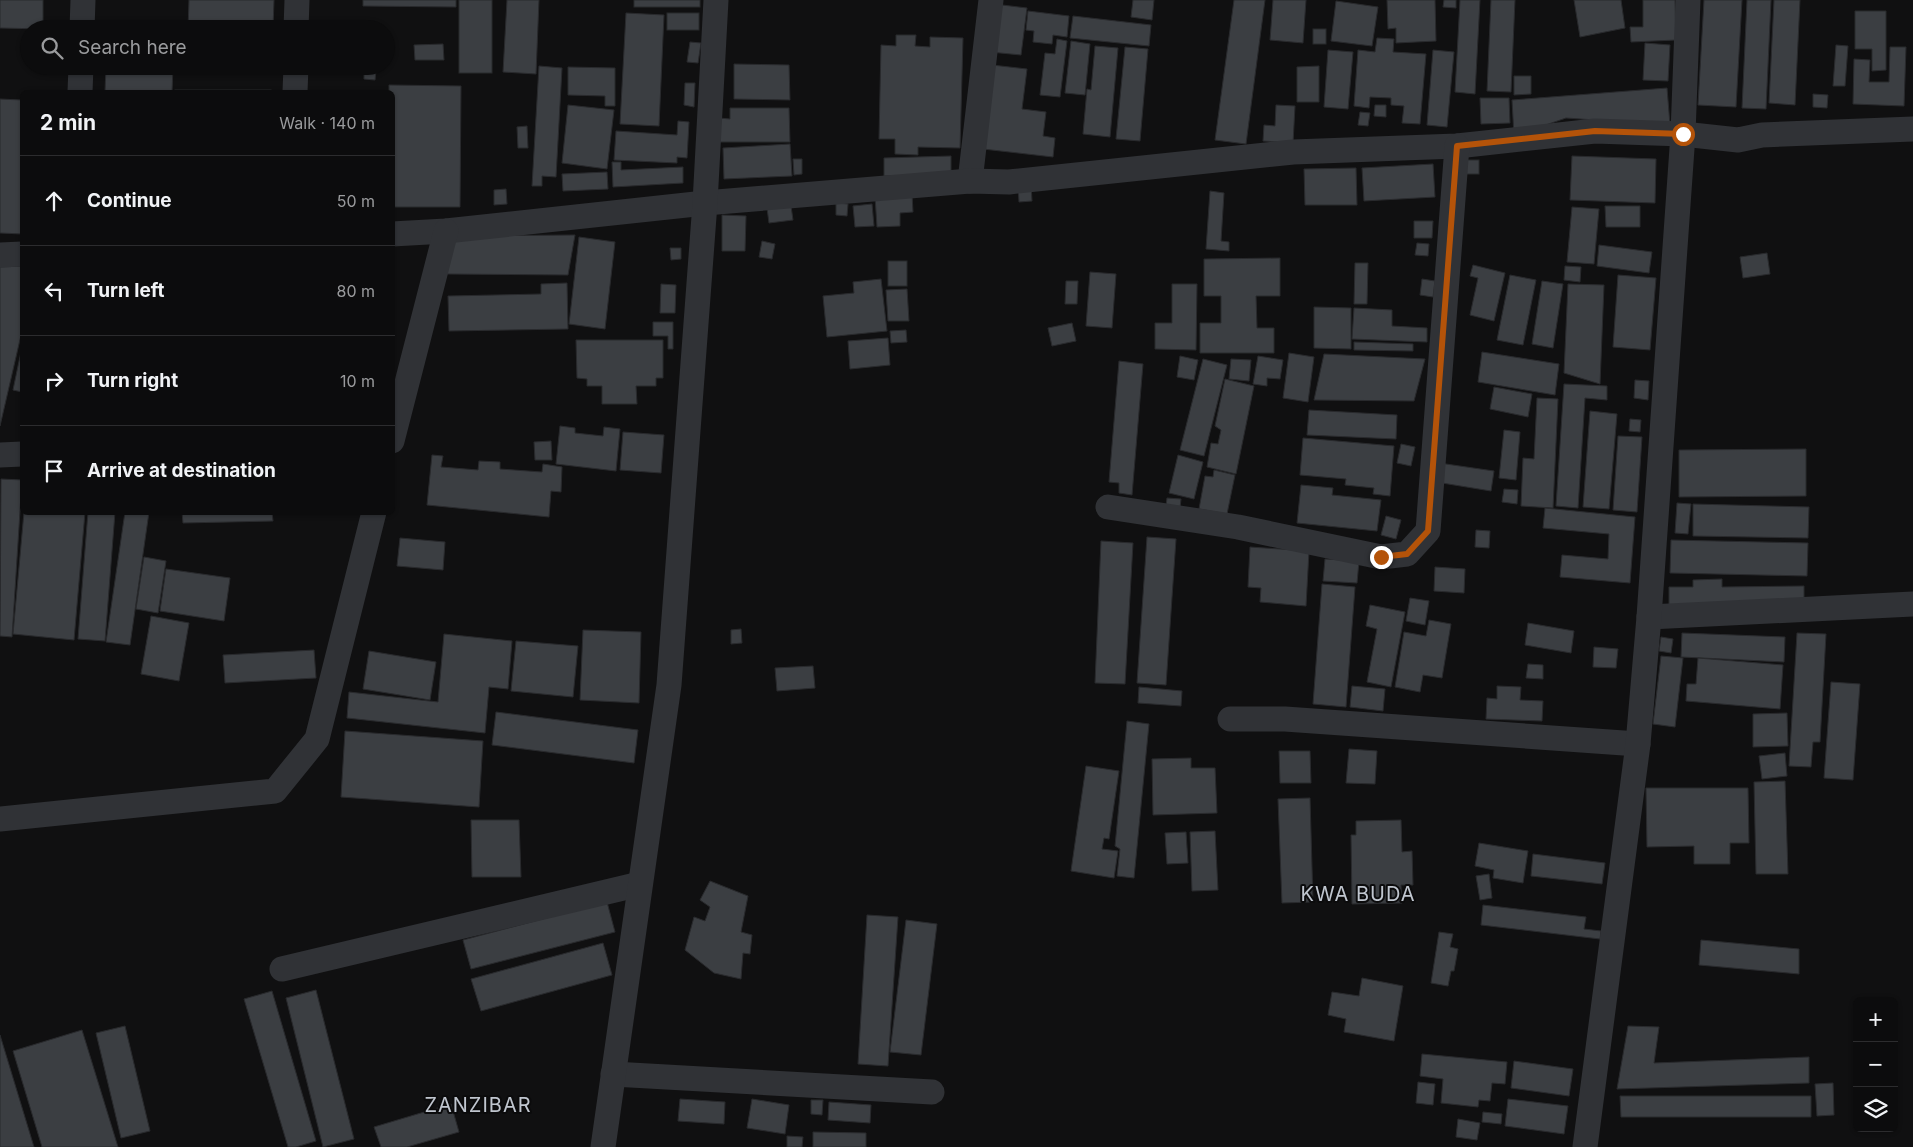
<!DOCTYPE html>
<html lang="en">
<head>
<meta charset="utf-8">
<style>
  :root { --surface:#0c0c0d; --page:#151516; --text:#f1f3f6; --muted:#9a9b9d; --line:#2c2c2e }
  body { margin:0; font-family:Inter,sans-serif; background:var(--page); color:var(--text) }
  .controls { position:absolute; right:15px; bottom:15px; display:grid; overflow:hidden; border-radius:8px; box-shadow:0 1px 4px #0004 }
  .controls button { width:45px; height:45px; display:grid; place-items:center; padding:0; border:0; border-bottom:1px solid var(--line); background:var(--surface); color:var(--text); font:25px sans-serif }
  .stop { position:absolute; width:15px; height:15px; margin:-11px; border:4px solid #b45309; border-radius:50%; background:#fff }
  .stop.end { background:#b45309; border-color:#fff; box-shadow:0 1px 5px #0008 }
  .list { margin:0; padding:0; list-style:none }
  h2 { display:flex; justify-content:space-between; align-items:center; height:65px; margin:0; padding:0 20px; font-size:21px }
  h2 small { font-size:16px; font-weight:400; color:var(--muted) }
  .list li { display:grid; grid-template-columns:32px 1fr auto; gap:15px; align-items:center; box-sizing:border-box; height:90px; padding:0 20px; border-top:1px solid var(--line) }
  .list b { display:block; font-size:19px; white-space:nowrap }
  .list em { font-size:16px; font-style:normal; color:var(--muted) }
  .icon { flex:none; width:28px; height:28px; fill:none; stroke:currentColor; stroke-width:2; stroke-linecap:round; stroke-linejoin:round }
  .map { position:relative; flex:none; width:1913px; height:1147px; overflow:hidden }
  .search { position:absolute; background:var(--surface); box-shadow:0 1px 4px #0004; left:20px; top:20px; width:375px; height:55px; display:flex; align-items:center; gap:12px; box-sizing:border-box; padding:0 18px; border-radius:28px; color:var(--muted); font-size:19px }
  .panel { position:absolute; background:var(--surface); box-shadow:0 1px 4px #0004; left:20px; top:90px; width:375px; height:425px; border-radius:8px }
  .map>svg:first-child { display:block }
  .building { fill:#3b3e42; stroke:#292a2d }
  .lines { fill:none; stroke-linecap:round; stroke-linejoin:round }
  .minor { stroke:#303236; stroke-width:25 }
  .route { stroke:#b45309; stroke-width:6 }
  .labels { text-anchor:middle; stroke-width:4; stroke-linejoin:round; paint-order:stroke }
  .quarter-label { font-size:20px; letter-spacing:1px; fill:#c0c6cf; stroke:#0b0b0c }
</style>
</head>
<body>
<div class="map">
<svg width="1913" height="1147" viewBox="0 0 1913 1147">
  <rect width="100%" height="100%" fill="#101011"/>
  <g class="building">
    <polygon points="0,0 43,0 43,29 0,28"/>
    <polygon points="189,0 274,0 273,29 188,29"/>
    <polygon points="363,0 456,0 456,7 363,6"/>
    <rect x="459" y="0" width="33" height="73"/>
    <polygon points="507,0 539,0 536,74 503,72"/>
    <rect x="634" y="0" width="66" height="7"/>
    <polygon points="1133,0 1154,0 1152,20 1131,17"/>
    <polygon points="1234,0 1265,0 1246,144 1215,140"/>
    <polygon points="1273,0 1306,0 1303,43 1270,40"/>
    <polygon points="1387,0 1435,0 1436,41 1396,43 1396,28 1388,29"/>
    <polygon points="1444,0 1456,0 1456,8 1443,7"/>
    <polygon points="1460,0 1480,0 1475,94 1455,92"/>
    <polygon points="1491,0 1515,0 1511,92 1487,91"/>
    <polygon points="1574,0 1621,0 1625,28 1580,37"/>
    <polygon points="1643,0 1675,0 1676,40 1631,42 1630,27 1643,27"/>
    <polygon points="1704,0 1742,0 1736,107 1698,105"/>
    <polygon points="1747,0 1771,0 1766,109 1742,108"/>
    <polygon points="1774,0 1800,0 1795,105 1769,103"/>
    <polygon points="1336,1 1378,7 1372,46 1331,41"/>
    <polygon points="994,4 1027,8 1021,55 990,52"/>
    <polygon points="1028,11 1069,16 1067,37 1053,35 1052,44 1033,42 1034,31 1026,30"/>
    <polygon points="1855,11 1886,11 1886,70 1872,71 1872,49 1855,49"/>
    <polygon points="626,13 664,15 659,126 620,124"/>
    <rect x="667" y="13" width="32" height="17"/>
    <polygon points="1073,16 1151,25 1149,46 1070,38"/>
    <rect x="1313" y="29" width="13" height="15"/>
    <polygon points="896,35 916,35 915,46 930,47 930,37 963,38 960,148 918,147 918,155 895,154 895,139 879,139 881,45 896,46"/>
    <polygon points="1377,38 1394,39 1393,52 1426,54 1420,124 1402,123 1404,106 1391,105 1391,98 1370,97 1369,108 1354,106 1358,50 1375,52"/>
    <polygon points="1057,39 1067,41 1060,97 1040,95 1045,53 1055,54"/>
    <polygon points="1071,41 1090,44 1085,95 1065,93"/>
    <polygon points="690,42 701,43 698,63 687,62"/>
    <polygon points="1645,43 1670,45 1668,81 1643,80"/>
    <polygon points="443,44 444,60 415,60 414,45"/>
    <polygon points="1836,45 1848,46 1845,86 1833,86"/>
    <polygon points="1095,46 1118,48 1110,137 1083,134 1087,89 1091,90"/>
    <polygon points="1125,47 1148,49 1140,141 1116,139"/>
    <polygon points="1890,47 1906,47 1904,106 1853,104 1854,59 1870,60 1869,82 1889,82"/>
    <polygon points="1328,50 1353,52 1348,109 1324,107"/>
    <polygon points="1433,50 1454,52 1447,127 1427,125"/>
    <polygon points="734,64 789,65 790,100 734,99"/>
    <polygon points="992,65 1027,69 1022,109 1046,112 1043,136 1055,138 1053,157 983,149"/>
    <polygon points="106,66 173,66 172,92 105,92"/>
    <polygon points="200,66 263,66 263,72 200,71"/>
    <polygon points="539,66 562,68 556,177 542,176 542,186 532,186"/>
    <polygon points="1319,66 1319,102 1297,102 1297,67"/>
    <polygon points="568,67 615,68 615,106 605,106 605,96 568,95"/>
    <polygon points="364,70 376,71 375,80 364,79"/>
    <polygon points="1514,76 1531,76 1531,94 1514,95"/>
    <polygon points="685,83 695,83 694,107 684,105"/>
    <polygon points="389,85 461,86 460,207 392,207 392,92 389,92"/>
    <polygon points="1667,88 1670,125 1566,118 1514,136 1512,100"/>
    <rect x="175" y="90" width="96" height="2"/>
    <polygon points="1813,94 1828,95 1827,108 1813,107"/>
    <polygon points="1480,98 1509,98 1510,123 1481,124"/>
    <polygon points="0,99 22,100 22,234 0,233"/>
    <polygon points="568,105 614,110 607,169 562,163"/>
    <polygon points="1276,105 1295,106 1293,143 1263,141 1264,125 1275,126"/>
    <polygon points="1375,105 1386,105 1386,117 1374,116"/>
    <polygon points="730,108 789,108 790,142 719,142 719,118 730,119"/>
    <polygon points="1360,112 1370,113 1368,126 1358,125"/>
    <polygon points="678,121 689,122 687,158 677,157 677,163 614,160 616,131 677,135"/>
    <polygon points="527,126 528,148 518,148 517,127"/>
    <polygon points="790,144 792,176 724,179 723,148"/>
    <polygon points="951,156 951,174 884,176 884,158"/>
    <polygon points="1572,156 1656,159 1655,203 1570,200"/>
    <polygon points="793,159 802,159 802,174 794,175"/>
    <rect x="1464" y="160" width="15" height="14"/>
    <polygon points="612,162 621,162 621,170 683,167 683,183 613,187"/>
    <polygon points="1433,164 1435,197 1364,201 1362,168"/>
    <polygon points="1356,168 1357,205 1305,205 1304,169"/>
    <polygon points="607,172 608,189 563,191 562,174"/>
    <polygon points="1031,184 1032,201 1019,202 1018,185"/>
    <polygon points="506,189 507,204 494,205 494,190"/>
    <polygon points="1210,191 1224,193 1221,241 1229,242 1229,251 1206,249"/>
    <polygon points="912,194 913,212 900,213 900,226 877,227 875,196"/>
    <polygon points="836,203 848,204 847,216 836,215"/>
    <polygon points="872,204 874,226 855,227 853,206"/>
    <polygon points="791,206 793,220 769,223 767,208"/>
    <polygon points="1605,206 1640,206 1640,227 1606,227"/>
    <polygon points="1572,207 1599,209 1594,264 1567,262"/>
    <polygon points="722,215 746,216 745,251 722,251"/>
    <polygon points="1414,221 1433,221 1432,238 1414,238"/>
    <polygon points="575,235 568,275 447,274 450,236"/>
    <polygon points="579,237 615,242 605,329 569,324"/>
    <polygon points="762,241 775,244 772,259 759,257"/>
    <polygon points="1417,243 1429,244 1428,256 1415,255"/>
    <polygon points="1599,245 1652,252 1649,273 1597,266"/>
    <polygon points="670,248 681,248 681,259 671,260"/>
    <polygon points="1767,253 1770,274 1743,278 1740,257"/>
    <polygon points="1280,258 1280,296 1256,296 1257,328 1274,328 1274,353 1200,353 1200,323 1221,323 1221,296 1204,296 1204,259"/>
    <rect x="888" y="261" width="19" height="25"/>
    <polygon points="1355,263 1368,263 1367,304 1354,304"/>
    <polygon points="1473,265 1505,273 1494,321 1470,315 1478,278 1470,276"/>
    <polygon points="22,266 22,331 0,426 0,267"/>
    <polygon points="1565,266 1581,267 1580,282 1564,280"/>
    <polygon points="1090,272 1116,274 1112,328 1086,326"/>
    <polygon points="1510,275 1536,280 1523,345 1497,340"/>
    <polygon points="1618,275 1656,278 1650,350 1613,347"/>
    <polygon points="881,279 887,331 827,337 823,296 854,293 853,282"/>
    <polygon points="1422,279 1435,281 1433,297 1420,295"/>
    <polygon points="1066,281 1078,281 1077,304 1065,304"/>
    <polygon points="1542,281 1563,284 1553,348 1532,344"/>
    <polygon points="567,283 568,329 449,331 448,296 541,294 541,284"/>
    <polygon points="661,284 676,285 675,313 660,313"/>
    <polygon points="1172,284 1197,284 1196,350 1155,349 1155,323 1172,323"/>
    <polygon points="1568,284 1604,285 1600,384 1564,373"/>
    <polygon points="907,289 909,321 888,321 886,290"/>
    <polygon points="1314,307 1351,308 1351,349 1314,348"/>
    <polygon points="1354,308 1392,310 1392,326 1427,328 1427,342 1352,339"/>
    <polygon points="653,322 673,322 673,349 668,349 668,336 653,336"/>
    <polygon points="1072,323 1076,341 1052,346 1048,328"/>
    <polygon points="906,330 907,342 891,343 890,331"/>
    <polygon points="888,338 890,365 850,369 848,341"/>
    <polygon points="576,340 663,340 663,378 656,378 656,386 636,386 637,404 602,404 602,386 587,386 587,379 577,378"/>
    <polygon points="1354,342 1413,344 1413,351 1354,350"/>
    <polygon points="22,347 22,392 13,390"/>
    <polygon points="1482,352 1559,364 1555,395 1478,382"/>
    <polygon points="1289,353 1314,357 1308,402 1283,398"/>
    <polygon points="1324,354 1425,359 1414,401 1314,400"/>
    <polygon points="1180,356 1198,360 1194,380 1177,377"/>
    <polygon points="1258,356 1283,360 1280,379 1267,378 1267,386 1253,384"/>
    <polygon points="1203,359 1227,365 1204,456 1180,450"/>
    <polygon points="1231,359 1251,360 1249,381 1229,379"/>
    <polygon points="1119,361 1143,364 1132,495 1119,493 1119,483 1109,482"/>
    <polygon points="1225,379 1254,386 1236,474 1207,467 1211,443 1218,444 1221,430 1215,426"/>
    <polygon points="1635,380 1649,381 1648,400 1634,398"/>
    <polygon points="1564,384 1607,386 1607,400 1585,398 1578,508 1556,506"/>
    <polygon points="1494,387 1532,394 1528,417 1490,409"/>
    <polygon points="1537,398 1558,399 1553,508 1521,506 1523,458 1534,459"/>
    <polygon points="1309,410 1397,415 1396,439 1307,435"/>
    <polygon points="1590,411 1617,414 1609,509 1583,507"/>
    <polygon points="1630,419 1641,420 1640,432 1629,431"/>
    <polygon points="560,426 575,428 575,433 603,436 604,427 620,429 616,471 556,464"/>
    <polygon points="1504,430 1520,432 1516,480 1499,478"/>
    <polygon points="623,432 664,435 661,473 620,470"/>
    <polygon points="1618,436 1642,437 1637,512 1613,510"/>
    <polygon points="1303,438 1394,446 1390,496 1373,494 1374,488 1345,485 1346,479 1300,475"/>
    <polygon points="551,441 552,460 535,460 534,442"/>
    <polygon points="1401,444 1415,447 1411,466 1397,463"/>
    <polygon points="1806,449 1806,496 1679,497 1679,450"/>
    <polygon points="432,455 443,456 441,467 478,470 479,461 500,462 500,469 542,472 543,464 562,467 561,492 551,491 549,517 427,505"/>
    <polygon points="1178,455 1203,462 1194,499 1169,493"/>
    <polygon points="1439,463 1494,471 1491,491 1436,482"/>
    <polygon points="1214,470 1235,475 1227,514 1199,509 1205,476 1213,477"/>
    <polygon points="1,479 22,480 12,637 0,636"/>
    <polygon points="1301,485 1333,488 1332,495 1381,500 1377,531 1297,523"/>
    <polygon points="1504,489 1518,490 1517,504 1502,502"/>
    <polygon points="1167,498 1181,499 1180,508 1166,506"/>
    <polygon points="1677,503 1691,504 1688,534 1675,533"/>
    <polygon points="1693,504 1809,507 1808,538 1693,536"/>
    <polygon points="1545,508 1635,517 1630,583 1560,577 1562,555 1608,559 1609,534 1543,528"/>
    <polygon points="24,512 85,512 74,640 13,634"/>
    <polygon points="88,512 115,512 105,641 78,639"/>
    <polygon points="125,512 149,512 130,645 106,642"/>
    <polygon points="182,512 272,512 273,521 183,523"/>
    <polygon points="1386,516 1401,520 1396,539 1381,535"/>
    <polygon points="1476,530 1490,531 1489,548 1475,547"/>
    <polygon points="1147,537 1176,539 1166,685 1137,683"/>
    <polygon points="400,538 445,542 443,570 397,566"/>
    <polygon points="1671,540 1808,543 1807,576 1670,573"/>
    <polygon points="1101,541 1133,543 1125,684 1095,683"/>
    <polygon points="1250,547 1309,551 1306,606 1260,602 1261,588 1248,587"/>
    <polygon points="144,557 166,561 158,613 136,609"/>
    <polygon points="1325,559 1359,561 1357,583 1323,581"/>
    <polygon points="1435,567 1465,569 1464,593 1434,591"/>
    <polygon points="166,569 230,578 224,621 160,611"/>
    <polygon points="1722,579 1722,587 1804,586 1804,607 1669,608 1669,587 1693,587 1693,580"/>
    <polygon points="1322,584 1355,587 1346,707 1313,704"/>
    <polygon points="1410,598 1429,601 1425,625 1406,621"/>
    <polygon points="1370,605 1405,612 1391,687 1367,682 1377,629 1366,626"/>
    <polygon points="151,616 189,623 179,681 141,674"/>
    <polygon points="1429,620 1451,624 1442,678 1423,675 1420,692 1395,687 1404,632 1426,636"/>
    <polygon points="1528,623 1574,631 1571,653 1525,645"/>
    <polygon points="741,629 742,643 731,644 731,630"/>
    <polygon points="583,630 641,632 639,703 580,700"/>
    <polygon points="1682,633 1785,637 1784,662 1681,657"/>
    <polygon points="1797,633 1826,634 1820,742 1813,742 1811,767 1789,766"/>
    <polygon points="444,634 512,641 508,689 489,687 485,733 347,718 349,692 438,702"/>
    <polygon points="1661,637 1673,639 1671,653 1659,651"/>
    <polygon points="516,641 578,646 573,697 511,691"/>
    <polygon points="1594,647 1618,649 1616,668 1593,667"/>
    <polygon points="314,650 316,678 225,683 223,655"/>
    <polygon points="369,651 436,662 430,700 363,689"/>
    <polygon points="1661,656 1683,658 1675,727 1653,724"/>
    <polygon points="1698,658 1783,665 1780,709 1686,701 1687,684 1696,684"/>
    <polygon points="1528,664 1543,665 1543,679 1526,678"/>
    <polygon points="813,666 815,688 777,691 775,668"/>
    <polygon points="1831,682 1860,684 1853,780 1824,778"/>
    <polygon points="1352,686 1385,689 1383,711 1350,707"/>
    <polygon points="1497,686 1521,687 1520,700 1543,701 1542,721 1486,719 1487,698 1497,699"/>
    <polygon points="1139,687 1182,691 1181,706 1138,703"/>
    <polygon points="496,712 638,730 634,763 492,745"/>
    <polygon points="1787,713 1788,746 1753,747 1753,714"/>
    <polygon points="1127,721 1149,724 1134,878 1117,876 1120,849 1115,846"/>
    <polygon points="345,731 483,741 479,807 341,797"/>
    <polygon points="1349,749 1377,751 1375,784 1346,783"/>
    <polygon points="1279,751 1310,751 1311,783 1280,783"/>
    <polygon points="1785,753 1787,776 1762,779 1759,756"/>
    <polygon points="1191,758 1191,768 1215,768 1217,813 1153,815 1152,759"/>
    <polygon points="1086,766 1119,771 1109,839 1104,838 1102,849 1118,851 1114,878 1071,871"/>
    <polygon points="1785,781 1788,874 1756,874 1754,782"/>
    <polygon points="1646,788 1748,788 1749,843 1730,843 1730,864 1694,864 1694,846 1647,847"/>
    <polygon points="1310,798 1313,902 1282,903 1278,799"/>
    <polygon points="471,820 519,820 521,877 472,877"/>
    <polygon points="1401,820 1402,852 1412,851 1413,885 1401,885 1402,903 1352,904 1351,835 1356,835 1356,821"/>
    <polygon points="1215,831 1218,890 1192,891 1190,832"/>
    <polygon points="1186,832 1188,863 1167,864 1165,833"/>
    <polygon points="1479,843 1528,851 1523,883 1493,878 1494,870 1475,866"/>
    <polygon points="1533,854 1605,863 1602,884 1531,876"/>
    <polygon points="1489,874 1492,898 1480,900 1476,876"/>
    <polygon points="710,881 748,896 741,932 752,935 750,954 743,953 741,979 714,973 685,950 694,917 705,921 710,907 700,900"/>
    <polygon points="607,902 615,932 471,969 463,940"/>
    <polygon points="1483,905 1586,917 1584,929 1601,931 1600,939 1481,925"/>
    <polygon points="867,915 898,917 888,1066 858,1064"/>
    <polygon points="906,920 937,924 921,1055 890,1052"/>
    <polygon points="1439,932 1453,934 1450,947 1458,949 1454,971 1451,971 1448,986 1431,983"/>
    <polygon points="1701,940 1799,949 1799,974 1699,965"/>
    <polygon points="603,943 612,975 481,1011 471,979"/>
    <polygon points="1362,978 1403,986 1394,1041 1344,1032 1346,1019 1328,1015 1332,992 1359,996"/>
    <polygon points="316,990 354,1139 323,1147 286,998"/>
    <polygon points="272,991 316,1141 296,1147 288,1147 244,999"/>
    <polygon points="125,1026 150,1131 121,1138 96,1033"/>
    <polygon points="1628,1026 1659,1027 1654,1063 1809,1057 1809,1083 1617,1089"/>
    <polygon points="82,1030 118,1147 42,1147 13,1051"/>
    <polygon points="0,1035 34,1147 0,1147"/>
    <polygon points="1422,1054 1507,1062 1505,1084 1492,1083 1490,1101 1479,1100 1478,1107 1441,1103 1443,1079 1420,1076"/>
    <polygon points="1514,1061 1573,1069 1569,1096 1511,1088"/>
    <polygon points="1418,1082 1435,1084 1433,1105 1416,1103"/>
    <polygon points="1833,1083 1834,1115 1817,1116 1815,1084"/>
    <polygon points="1620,1096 1811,1096 1811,1117 1621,1117"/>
    <polygon points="680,1099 725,1102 724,1124 678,1121"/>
    <polygon points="752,1099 789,1105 785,1134 747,1128"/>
    <polygon points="1508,1099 1568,1106 1564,1134 1505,1126"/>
    <polygon points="811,1100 823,1100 822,1115 811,1114"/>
    <polygon points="829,1102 871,1105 870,1123 828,1120"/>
    <polygon points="451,1104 459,1132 407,1147 381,1147 374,1127"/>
    <polygon points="1483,1112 1502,1114 1501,1124 1482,1122"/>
    <polygon points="1458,1119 1480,1123 1477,1140 1456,1137"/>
    <polygon points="813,1132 866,1133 866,1147 813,1147"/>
    <polygon points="787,1136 803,1137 802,1147 787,1147"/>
  </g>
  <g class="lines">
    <g class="minor">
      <polyline points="82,29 83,0"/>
      <polyline points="296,29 297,0"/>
      <polyline points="80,92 81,66"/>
      <polyline points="295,92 296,66"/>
      <polyline points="970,181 991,0"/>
      <polyline points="392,234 446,231 705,203 970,181 1009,182 1293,152 1457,146 1595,131 1683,134 1738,140 1762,135 1913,129"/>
      <polyline points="0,255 22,254"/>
      <polyline points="392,441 446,231"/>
      <polyline points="0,455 22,454"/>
      <polyline points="1108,507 1238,527 1381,557 1407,554 1428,531 1457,146"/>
      <polyline points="1649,617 1913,604"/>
      <polyline points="1230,719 1285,719 1638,744"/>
      <polyline points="0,819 275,791 317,739 374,512"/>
      <polyline points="282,969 640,884"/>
      <polyline points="613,1074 932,1092"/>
      <polyline points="603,1147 669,685 705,203 716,0"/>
      <polyline points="1585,1147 1638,744 1649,617 1683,134 1688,0"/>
    </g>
  </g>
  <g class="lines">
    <polyline class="route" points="1381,557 1407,554 1428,531 1457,146 1595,131 1683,134"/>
  </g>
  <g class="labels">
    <g class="quarter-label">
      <text x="1358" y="901">KWA BUDA</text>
      <text x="478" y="1112">ZANZIBAR</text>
    </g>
  </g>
</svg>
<div class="controls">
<button>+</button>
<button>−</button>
<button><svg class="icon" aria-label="layers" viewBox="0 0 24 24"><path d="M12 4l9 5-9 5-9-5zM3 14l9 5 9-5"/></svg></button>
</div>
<div class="stop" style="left:1683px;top:134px"></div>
<div class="stop end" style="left:1381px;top:557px"></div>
<div class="search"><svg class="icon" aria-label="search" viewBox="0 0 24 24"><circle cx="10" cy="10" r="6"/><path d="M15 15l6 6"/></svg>Search here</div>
<section class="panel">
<h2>2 min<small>Walk · 140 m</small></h2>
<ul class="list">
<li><svg class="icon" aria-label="ahead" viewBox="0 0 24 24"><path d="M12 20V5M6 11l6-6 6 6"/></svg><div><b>Continue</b></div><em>50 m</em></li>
<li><svg class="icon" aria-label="left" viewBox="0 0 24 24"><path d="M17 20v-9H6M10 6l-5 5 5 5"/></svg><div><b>Turn left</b></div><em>80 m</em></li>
<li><svg class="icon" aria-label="right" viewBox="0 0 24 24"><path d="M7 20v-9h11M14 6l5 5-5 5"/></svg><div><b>Turn right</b></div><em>10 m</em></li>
<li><svg class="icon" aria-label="arrive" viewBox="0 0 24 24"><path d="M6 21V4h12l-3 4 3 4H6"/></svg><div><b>Arrive at destination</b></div></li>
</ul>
</section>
</div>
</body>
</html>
